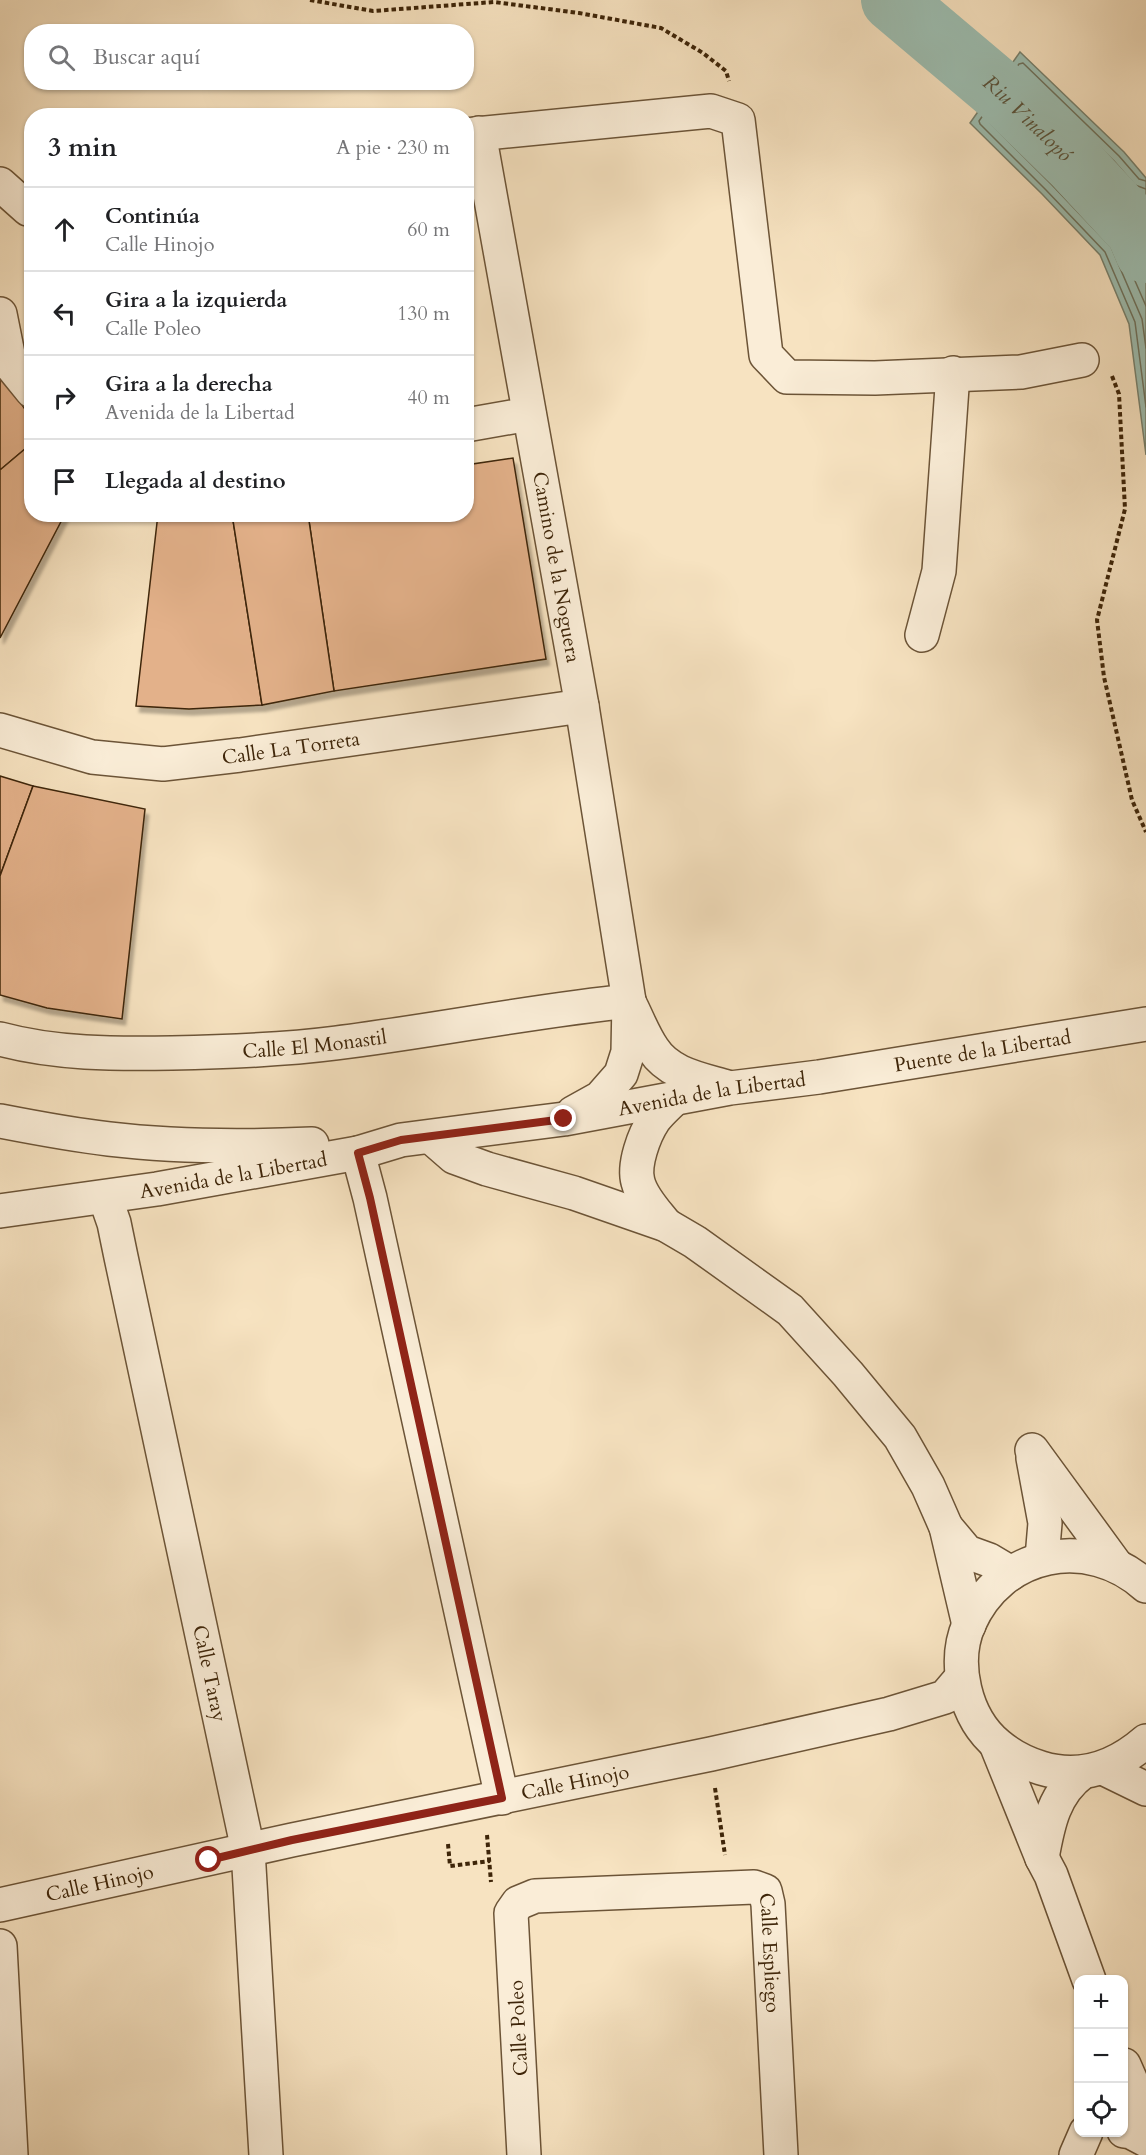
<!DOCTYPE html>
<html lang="es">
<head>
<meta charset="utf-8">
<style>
  :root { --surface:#fff; --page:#f2f2f2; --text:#202124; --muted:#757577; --line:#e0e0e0 }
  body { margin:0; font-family:Cardo,serif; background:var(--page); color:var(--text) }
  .controls { position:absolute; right:18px; bottom:18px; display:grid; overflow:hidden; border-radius:12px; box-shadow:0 2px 4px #0004 }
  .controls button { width:54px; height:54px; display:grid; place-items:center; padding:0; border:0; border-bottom:2px solid var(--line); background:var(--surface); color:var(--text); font:30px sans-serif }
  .stop { position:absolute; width:18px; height:18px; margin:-14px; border:4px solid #8f2418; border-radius:50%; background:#fff }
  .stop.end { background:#8f2418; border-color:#fff; box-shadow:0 2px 6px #0008 }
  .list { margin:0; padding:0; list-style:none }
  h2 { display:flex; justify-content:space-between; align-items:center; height:78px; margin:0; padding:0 24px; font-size:26px }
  h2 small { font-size:20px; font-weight:400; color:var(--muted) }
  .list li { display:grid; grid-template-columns:39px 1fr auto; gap:18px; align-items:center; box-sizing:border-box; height:84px; padding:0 24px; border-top:2px solid var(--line) }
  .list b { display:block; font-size:22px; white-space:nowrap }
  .list p { margin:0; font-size:20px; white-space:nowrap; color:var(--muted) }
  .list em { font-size:20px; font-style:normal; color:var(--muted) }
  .icon { flex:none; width:33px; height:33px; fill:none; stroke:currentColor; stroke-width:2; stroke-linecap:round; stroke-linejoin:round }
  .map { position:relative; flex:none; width:1146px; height:2155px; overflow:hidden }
  .search { position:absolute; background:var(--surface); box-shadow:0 2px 4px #0004; left:24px; top:24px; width:450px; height:66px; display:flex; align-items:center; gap:15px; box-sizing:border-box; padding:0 21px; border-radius:24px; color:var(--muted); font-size:22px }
  .panel { position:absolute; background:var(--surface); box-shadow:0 2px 4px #0004; left:24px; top:108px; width:450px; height:414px; border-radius:24px }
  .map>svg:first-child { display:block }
  .water { fill:#9dbeb1; stroke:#77816e; stroke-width:1.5 }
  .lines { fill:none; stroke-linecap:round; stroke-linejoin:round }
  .shore { stroke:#6e725d; stroke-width:1.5 }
  .river { stroke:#9dbeb1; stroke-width:62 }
  .building { fill:#e3b18a; stroke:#3e2509; stroke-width:1.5; filter:url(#shadow) }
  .minor-casing { stroke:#6c5437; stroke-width:36 }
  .path { stroke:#3e2509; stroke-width:4; stroke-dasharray:4.5 3; stroke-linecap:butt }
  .minor { stroke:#faedd7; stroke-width:33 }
  .route { stroke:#8f2418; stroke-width:8 }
  .labels { text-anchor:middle; stroke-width:5; stroke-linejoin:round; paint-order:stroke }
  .street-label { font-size:20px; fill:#3e2509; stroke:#faedd7 }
  .water-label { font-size:21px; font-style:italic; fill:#5a533b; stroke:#faedd7 }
</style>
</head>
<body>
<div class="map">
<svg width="1146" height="2155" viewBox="0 0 1146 2155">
  <defs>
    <filter id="shadow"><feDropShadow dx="3.5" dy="6" stdDeviation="1.5" flood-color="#0004"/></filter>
  </defs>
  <rect width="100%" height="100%" fill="#f7e3c1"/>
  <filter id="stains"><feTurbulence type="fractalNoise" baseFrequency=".00333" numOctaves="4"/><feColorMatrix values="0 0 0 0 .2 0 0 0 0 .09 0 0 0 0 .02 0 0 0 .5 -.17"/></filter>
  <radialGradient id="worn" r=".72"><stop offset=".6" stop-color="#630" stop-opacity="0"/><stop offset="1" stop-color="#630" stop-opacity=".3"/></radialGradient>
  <polygon class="water" points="1020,52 1124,152 1146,178 1146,455 1129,324 1100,255 1042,194 970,123"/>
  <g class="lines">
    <g class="shore">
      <polyline points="1146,181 1139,179 1119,156 1023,63 1019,64 979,121 980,124 1046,190 1105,252 1135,322 1146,407"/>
      <polyline points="1146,189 1135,185 1114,161 1024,74 1020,76 989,120 990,123 1052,185 1111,247 1142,319 1146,348"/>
      <polyline points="1146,198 1137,197 1129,192 1107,167 1025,88 1022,89 1001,118 1001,122 1058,178 1118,242 1146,306"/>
    </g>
    <path class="river" id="s1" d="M892 0 1001 92 1074 163 1137 231 1146 252"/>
  </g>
  <g class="building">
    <polygon points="0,371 32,420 32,443 0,470"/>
    <polygon points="32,443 32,514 65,514 0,638 0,470"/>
    <polygon points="513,458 546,659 334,691 308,514 466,514 466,465"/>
    <polygon points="158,514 232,514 262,705 189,709 136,706"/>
    <polygon points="232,514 308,514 334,691 262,705"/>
    <polygon points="0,776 33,786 0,876"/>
    <polygon points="33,786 145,809 122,1019 47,1008 0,995 0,876"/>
  </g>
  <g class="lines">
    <defs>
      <g id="minor">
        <path id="s2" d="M479 133 582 706 629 1001 628 1052 621 1074 600 1098 573 1113"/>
        <polyline points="466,135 711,111 738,120 766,355 787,377 875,378 1021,372 1082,360"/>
        <polyline points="0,184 28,209 32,209"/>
        <polyline points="0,314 10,364 32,391"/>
        <polyline points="466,425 529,414"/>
        <polyline points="922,635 939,571 953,373"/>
        <path id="s3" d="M0 730 92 757 163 764 240 755 582 706"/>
        <path d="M631 1006C638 1020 644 1036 653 1049 669 1074 700 1079 727 1087"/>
        <path id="s4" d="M0 1039C55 1054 115 1054 172 1053 227 1052 282 1050 336 1043 434 1031 531 1011 629 1001"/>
        <path d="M0 1121C36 1128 73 1135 109 1139 177 1147 245 1147 312 1144"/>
        <polyline points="431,1137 454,1157 487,1169 574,1193 666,1225 695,1242 790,1310 848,1374 900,1437 928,1486 946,1527 969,1625"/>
        <polyline points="358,1153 370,1198 502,1798"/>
        <path id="s5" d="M105 1197 114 1223 121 1257 248 1850 266 2155"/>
        <path id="s6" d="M0 1211 157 1189 358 1153 401 1140 564 1119 730 1088 819 1077 1146 1024"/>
        <path d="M666 1225C656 1212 642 1198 638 1182 633 1165 644 1135 654 1120 659 1113 667 1106 673 1100"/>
        <polyline points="1032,1450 1116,1565"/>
        <polyline points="1033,1458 1045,1523 1042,1558"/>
        <polyline points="946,1527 967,1552 989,1560 1011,1573"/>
        <path d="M1146 1586C1088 1534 1001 1551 969 1624 952 1663 965 1718 998 1745 1011 1756 1025 1763 1041 1768 1080 1780 1116 1767 1146 1741"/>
        <polyline points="996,1744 1042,1858 1051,1875 1089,1980"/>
        <polyline points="1103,1768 1146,1789"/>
        <path d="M1042 1858C1048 1824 1054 1793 1083 1772"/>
        <path id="s7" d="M0 1905 292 1840 711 1754 889 1714 945 1697 962 1677"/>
        <polyline points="0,1946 11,2155"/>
        <polyline points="1124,2065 1146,2115"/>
        <polyline points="1124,2131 1131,2132 1146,2140"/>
        <path id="s8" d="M524 2155 511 1913 518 1903 535 1896 754 1887 765 1891 768 1904 781 2155"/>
        <polyline points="1076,2155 1086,2132"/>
      </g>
    </defs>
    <use href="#minor" class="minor-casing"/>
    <g class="path">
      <polyline points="310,0 373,11 494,2 579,13 661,28 703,53 726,71 729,81"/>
      <polyline points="1112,376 1119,394 1125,509 1097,620 1104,677 1132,800 1146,832"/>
      <polyline points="715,1788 725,1855"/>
      <polyline points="487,1835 491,1882"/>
      <polyline points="448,1844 450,1866 490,1861"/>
    </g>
    <use href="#minor" class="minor"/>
  </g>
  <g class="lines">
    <polyline class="route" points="209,1860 292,1840 502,1798 370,1198 358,1153 401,1140 564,1119"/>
  </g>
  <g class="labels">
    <g class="street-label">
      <text dy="7" stroke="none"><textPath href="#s2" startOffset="441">Camino de la Noguera</textPath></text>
      <text dy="7" stroke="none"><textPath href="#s3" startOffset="296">Calle La Torreta</textPath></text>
      <text dy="7" stroke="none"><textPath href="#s4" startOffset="316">Calle El Monastil</textPath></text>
      <text dy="7" stroke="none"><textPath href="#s6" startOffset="996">Puente de la Libertad</textPath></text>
      <text dy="7" stroke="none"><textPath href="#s6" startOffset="722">Avenida de la Libertad</textPath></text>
      <text dy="7" stroke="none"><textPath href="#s6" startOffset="236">Avenida de la Libertad</textPath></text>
      <text dy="7" stroke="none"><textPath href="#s5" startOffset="488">Calle Taray</textPath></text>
      <text dy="7" stroke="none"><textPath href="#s7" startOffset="588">Calle Hinojo</textPath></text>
      <text dy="7" stroke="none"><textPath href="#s7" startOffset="102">Calle Hinojo</textPath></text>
      <text dy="7" stroke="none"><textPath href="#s8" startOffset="566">Calle Espliego</textPath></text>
      <text transform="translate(518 2028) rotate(-93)" y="7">Calle Poleo</text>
    </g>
    <g class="water-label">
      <text dy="7" stroke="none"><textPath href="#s1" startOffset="180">Riu Vinalopó</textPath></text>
    </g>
  </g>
  <rect width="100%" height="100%" filter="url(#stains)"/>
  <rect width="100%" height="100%" fill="url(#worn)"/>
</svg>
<div class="controls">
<button>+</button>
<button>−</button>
<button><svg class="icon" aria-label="locate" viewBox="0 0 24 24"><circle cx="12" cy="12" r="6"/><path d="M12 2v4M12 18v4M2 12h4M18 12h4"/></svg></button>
</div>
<div class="stop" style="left:209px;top:1860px"></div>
<div class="stop end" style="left:564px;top:1119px"></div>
<div class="search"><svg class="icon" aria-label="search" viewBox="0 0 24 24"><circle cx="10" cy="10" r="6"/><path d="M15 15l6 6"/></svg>Buscar aquí</div>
<section class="panel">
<h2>3 min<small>A pie · 230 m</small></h2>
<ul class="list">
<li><svg class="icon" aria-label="ahead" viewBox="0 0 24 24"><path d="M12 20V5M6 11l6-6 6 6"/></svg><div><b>Continúa</b><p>Calle Hinojo</p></div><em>60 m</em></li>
<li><svg class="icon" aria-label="left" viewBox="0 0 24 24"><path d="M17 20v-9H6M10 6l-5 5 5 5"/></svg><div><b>Gira a la izquierda</b><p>Calle Poleo</p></div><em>130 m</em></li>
<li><svg class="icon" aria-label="right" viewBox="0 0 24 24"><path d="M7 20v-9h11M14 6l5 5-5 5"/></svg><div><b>Gira a la derecha</b><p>Avenida de la Libertad</p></div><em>40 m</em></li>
<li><svg class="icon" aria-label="arrive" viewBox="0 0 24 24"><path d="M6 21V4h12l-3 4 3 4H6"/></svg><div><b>Llegada al destino</b></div></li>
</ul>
</section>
</div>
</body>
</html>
